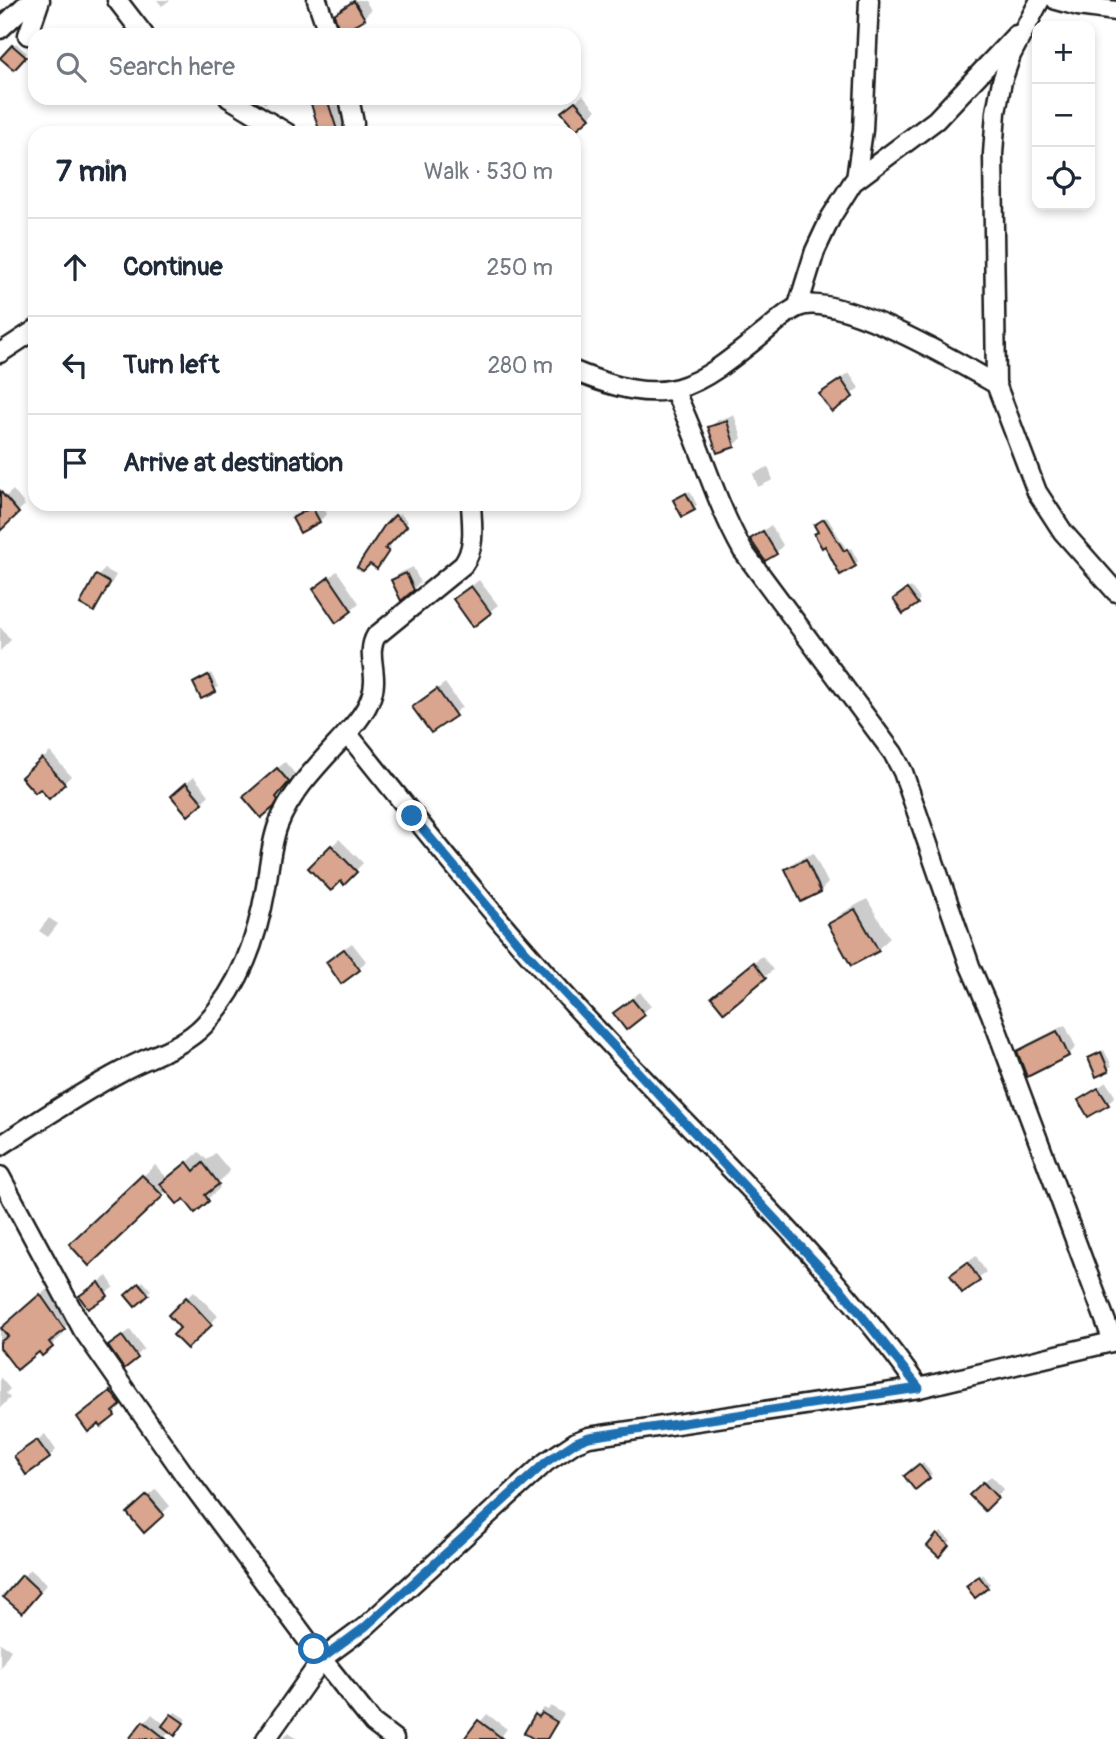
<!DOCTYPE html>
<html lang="en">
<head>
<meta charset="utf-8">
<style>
  :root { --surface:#fff; --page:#f2f2f3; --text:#1f2937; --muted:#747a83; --line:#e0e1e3 }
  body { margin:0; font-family:Pangolin,sans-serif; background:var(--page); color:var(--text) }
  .controls { position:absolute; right:21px; top:21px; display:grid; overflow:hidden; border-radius:14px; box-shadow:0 4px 10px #0003 }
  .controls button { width:63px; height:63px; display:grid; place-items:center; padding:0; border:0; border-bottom:2px solid var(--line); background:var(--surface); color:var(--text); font:35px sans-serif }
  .stop { position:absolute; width:21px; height:21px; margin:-16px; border:5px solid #1f6fb2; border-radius:50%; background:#fff }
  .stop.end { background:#1f6fb2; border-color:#fff; box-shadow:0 2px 7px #0008 }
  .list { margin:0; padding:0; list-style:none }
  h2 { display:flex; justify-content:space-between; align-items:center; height:91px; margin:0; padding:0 28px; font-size:30px }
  h2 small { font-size:23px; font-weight:400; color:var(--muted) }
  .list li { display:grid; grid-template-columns:46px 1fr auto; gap:21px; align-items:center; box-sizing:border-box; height:98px; padding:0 28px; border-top:2px solid var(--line) }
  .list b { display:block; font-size:26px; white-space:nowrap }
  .list em { font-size:23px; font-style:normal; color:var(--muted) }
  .icon { flex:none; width:38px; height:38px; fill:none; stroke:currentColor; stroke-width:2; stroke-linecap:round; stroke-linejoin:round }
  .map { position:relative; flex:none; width:1116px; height:1739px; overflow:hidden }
  .search { position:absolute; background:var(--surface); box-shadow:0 4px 10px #0003; left:28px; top:28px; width:553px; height:77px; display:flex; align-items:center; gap:18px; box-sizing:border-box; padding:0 24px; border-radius:21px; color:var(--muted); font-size:26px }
  .panel { position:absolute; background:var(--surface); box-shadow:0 4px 10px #0003; left:28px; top:126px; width:553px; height:385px; border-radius:21px }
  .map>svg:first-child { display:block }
  .shadow { fill:#0003 }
  .building { fill:#d9a58e; stroke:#1c1c1c; stroke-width:2 }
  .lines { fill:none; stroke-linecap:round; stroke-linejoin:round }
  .minor-casing { stroke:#1c1c1c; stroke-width:23 }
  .minor { stroke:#fff; stroke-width:18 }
  .route { stroke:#1f6fb2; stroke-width:9 }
</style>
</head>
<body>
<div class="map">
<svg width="1116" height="1739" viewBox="0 0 1116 1739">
  <rect width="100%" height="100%" fill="#fff"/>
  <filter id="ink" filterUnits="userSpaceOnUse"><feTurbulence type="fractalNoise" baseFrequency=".0143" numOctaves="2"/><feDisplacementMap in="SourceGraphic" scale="14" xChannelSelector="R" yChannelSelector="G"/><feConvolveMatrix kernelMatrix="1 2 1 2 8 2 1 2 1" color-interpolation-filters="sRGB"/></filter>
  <g filter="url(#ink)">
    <g class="shadow">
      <polygon points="157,0 170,0 162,6"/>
      <polygon points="354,0 365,0 371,10 364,17 336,15"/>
      <polygon points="411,28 415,35 397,35"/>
      <polygon points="431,29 434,35 422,35"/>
      <polygon points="16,43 27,53 13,68 2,58"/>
      <polygon points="583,95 596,110 589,117 571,105"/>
      <polygon points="256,98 271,98 265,104"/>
      <polygon points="320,98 336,98 344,124 337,131 322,133 313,105"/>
      <polygon points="849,373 859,388 832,409 821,394"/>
      <polygon points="734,415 742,438 735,445 718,451 710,428 718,420"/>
      <polygon points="768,467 773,480 758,487 753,474"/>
      <polygon points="13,490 25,505 0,529 0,502"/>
      <polygon points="690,491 697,505 683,515 675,500"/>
      <polygon points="314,504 322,504 327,514 319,521 294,518"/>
      <polygon points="400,513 408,522 386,545 391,547 380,563 386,527"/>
      <polygon points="827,517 847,550 851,548 858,561 855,565 819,531 816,525"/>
      <polygon points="771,525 783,545 776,553 752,539"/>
      <polygon points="413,567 420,582 413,589 393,580 400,573"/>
      <polygon points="105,569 116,575 101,602 94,610 98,576"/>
      <polygon points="337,571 359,603 351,610 315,589"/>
      <polygon points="479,580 498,605 474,624 455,599"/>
      <polygon points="911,587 920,599 917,602 898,596"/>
      <polygon points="0,627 11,640 0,651"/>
      <polygon points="211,673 218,687 202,696 195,683"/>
      <polygon points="445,683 462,707 432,731 415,707"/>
      <polygon points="50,752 71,776 64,783 31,770"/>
      <polygon points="285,762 295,774 282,789 284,791 273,806 253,789"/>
      <polygon points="194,777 209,795 202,802 180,789"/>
      <polygon points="339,839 363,863 344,883 341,879 310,868"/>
      <polygon points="813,853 828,883 820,891 787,869 794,862"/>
      <polygon points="867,899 890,938 878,949 852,964 830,925 842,913"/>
      <polygon points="49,918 58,924 48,937 39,931"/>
      <polygon points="352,943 366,961 359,969 335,955"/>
      <polygon points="762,956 773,970 725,1010 721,990"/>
      <polygon points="640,992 651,1006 627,1027 623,1006"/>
      <polygon points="1065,1025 1076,1047 1068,1055 1019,1052 1027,1044"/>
      <polygon points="1104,1050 1112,1066 1097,1074 1090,1058"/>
      <polygon points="1106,1082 1115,1096 1108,1103 1080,1100"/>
      <polygon points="199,1152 207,1160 215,1153 230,1171 217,1184 220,1188 195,1210 184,1196 167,1190 89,1263 82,1233 155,1165 168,1179"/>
      <polygon points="976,1256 986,1272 962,1290 952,1275"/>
      <polygon points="107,1276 114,1287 88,1307 81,1296"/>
      <polygon points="143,1281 151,1290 136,1305 127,1296"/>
      <polygon points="53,1284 76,1317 61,1331 64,1334 42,1354 39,1350 0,1345 0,1329"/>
      <polygon points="194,1291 218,1316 187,1347 183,1328 170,1315"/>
      <polygon points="130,1330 144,1349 125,1366 110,1346"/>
      <polygon points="0,1377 10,1389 6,1393 10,1398 0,1408"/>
      <polygon points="118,1385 127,1397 114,1414 87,1410"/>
      <polygon points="45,1434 56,1450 49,1457 16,1457"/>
      <polygon points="923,1463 932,1474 929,1477 910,1473"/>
      <polygon points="991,1476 1004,1489 985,1508 972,1495"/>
      <polygon points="156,1489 170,1506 144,1530 137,1506"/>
      <polygon points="941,1532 951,1541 939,1554 929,1546"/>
      <polygon points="30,1569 47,1584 29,1604 23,1577"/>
      <polygon points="983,1574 990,1584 987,1587 971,1583"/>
      <polygon points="0,1643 11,1650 0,1668"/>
      <polygon points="551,1706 564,1714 547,1739 537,1739 537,1715 544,1708 548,1710"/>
      <polygon points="175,1712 186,1719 178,1730 170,1730 163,1739 131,1739 152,1714 165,1725"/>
      <polygon points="487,1714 507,1729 499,1739 466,1739"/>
      <polygon points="289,1732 297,1739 282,1739"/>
    </g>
    <g class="building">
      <polygon points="354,1 365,19 340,34 334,14"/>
      <polygon points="12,45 26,57 14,70 0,58"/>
      <polygon points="327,99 338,133 320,133 311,104"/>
      <polygon points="575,101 590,118 576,130 561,112"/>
      <polygon points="841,379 853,397 832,412 819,394"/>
      <polygon points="727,421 735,447 717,453 708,427"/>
      <polygon points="0,491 19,513 0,531"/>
      <polygon points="686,493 695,510 682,517 673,500"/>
      <polygon points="312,507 320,522 300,533 292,518"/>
      <polygon points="395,515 407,526 385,549 389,551 377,569 370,564 363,571 357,567 384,526"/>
      <polygon points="824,519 844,551 847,549 856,566 840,575 825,546 822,548 814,534 818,532 814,525"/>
      <polygon points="763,531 777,554 765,561 750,539"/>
      <polygon points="406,573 414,590 401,601 391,580"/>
      <polygon points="96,575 110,583 94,612 80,604"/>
      <polygon points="329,577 352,611 336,623 313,589"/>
      <polygon points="471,586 491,613 473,627 453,599"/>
      <polygon points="907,589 918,604 903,614 893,599"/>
      <polygon points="208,675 216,692 201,699 193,683"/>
      <polygon points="437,689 456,716 431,733 412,707"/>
      <polygon points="42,758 65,784 49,799 40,789 35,793 21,777"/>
      <polygon points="277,768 289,782 276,797 278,800 274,807 261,818 243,797"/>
      <polygon points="186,783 203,803 188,816 171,796"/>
      <polygon points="331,845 357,872 344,885 341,881 331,891 308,868"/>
      <polygon points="806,859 821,892 801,902 785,869"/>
      <polygon points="855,909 879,951 851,966 828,924"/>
      <polygon points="344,949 360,970 341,984 326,962"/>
      <polygon points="754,962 766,978 724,1013 711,997"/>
      <polygon points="632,999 645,1015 626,1030 613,1013"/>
      <polygon points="1057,1031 1069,1056 1027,1077 1017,1051"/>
      <polygon points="1101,1052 1109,1071 1096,1077 1088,1058"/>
      <polygon points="1098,1088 1109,1105 1088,1117 1078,1100"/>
      <polygon points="187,1162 194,1171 203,1163 219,1184 205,1195 209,1201 195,1213 184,1199 177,1204 160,1184"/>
      <polygon points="142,1175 163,1196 89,1266 69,1244"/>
      <polygon points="968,1262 980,1281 962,1293 950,1275"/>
      <polygon points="99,1282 108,1296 88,1309 79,1296"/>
      <polygon points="139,1283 149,1295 135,1307 125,1295"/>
      <polygon points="40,1294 65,1330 49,1342 53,1347 42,1356 39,1352 17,1370 0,1348 0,1342 8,1336 1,1328"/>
      <polygon points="186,1297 212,1325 187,1349 173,1335 180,1328 168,1315"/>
      <polygon points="122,1336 138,1358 124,1369 108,1346"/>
      <polygon points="110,1391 121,1405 113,1412 115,1416 101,1427 99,1424 88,1432 77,1417"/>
      <polygon points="37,1440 50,1458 26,1475 14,1456"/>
      <polygon points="919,1464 930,1478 915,1490 904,1476"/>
      <polygon points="983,1482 998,1498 985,1511 969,1495"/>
      <polygon points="147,1495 164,1515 144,1533 127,1513"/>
      <polygon points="937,1534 949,1545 939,1557 927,1546"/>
      <polygon points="22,1575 40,1592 22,1613 3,1597"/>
      <polygon points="979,1576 988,1588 975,1598 966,1586"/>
      <polygon points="542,1713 557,1722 547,1739 534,1739 524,1733 535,1714 539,1717"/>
      <polygon points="171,1714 184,1723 175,1736 162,1726"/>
      <polygon points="478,1720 503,1739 464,1739"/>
      <polygon points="143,1721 166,1739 129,1739"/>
    </g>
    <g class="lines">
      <defs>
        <g id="minor">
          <polyline points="117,0 144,35"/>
          <polyline points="317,0 329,35"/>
          <polyline points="1056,0 1078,6 1116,11"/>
          <polyline points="0,29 31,0"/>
          <polyline points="28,35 40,0"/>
          <polyline points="229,98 287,133"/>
          <polyline points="349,98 354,123 353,133"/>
          <polyline points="856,179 863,130 869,0"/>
          <polyline points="798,306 815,251 831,217 853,182 936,120 1016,35"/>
          <polyline points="0,353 35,330"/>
          <path d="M574 371C669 410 692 391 766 331 777 322 791 307 805 305 850 299 956 361 996 384L1037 492 1063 532 1116 592"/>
          <polyline points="996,384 993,154 996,112 1002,81 1011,55 1040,0"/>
          <path d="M674 390C700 443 714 500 743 551L893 753 903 772 970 966 991 1014 1113 1341"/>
          <path d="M347 733C429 835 510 938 600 1033 708 1149 827 1258 919 1388"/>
          <path d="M0 1146C40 1120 80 1093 122 1071 150 1055 181 1049 204 1025 241 986 257 939 266 887 269 867 271 844 278 825 290 794 315 768 337 744 350 730 365 715 371 697 380 675 365 654 376 636L463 565C476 547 472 526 471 504"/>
          <polyline points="0,1176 83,1330 186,1477 314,1649 373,1723 394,1739"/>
          <polyline points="266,1739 323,1658 365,1627 546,1462 576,1442 589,1437 919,1388 1116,1341"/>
        </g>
      </defs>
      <use href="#minor" class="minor-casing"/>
      <use href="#minor" class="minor"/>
    </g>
  </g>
  <g class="lines" filter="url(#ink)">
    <polyline class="route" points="314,1649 323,1658 365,1627 546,1462 576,1442 589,1437 919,1388 844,1293 524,950 412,816"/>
  </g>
</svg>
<div class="controls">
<button>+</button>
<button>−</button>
<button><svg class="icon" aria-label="locate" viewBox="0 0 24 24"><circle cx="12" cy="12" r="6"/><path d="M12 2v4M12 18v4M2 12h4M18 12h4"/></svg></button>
</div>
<div class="stop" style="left:314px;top:1649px"></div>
<div class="stop end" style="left:412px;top:816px"></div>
<div class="search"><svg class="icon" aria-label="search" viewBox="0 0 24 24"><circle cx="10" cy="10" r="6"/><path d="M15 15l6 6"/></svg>Search here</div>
<section class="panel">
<h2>7 min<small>Walk · 530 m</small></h2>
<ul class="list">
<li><svg class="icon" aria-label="ahead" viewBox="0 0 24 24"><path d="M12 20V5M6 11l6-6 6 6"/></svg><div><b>Continue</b></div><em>250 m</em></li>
<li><svg class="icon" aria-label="left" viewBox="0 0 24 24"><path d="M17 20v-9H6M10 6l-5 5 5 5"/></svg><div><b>Turn left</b></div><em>280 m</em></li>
<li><svg class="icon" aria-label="arrive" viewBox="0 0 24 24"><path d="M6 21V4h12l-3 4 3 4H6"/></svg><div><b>Arrive at destination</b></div></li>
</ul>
</section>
</div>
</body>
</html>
